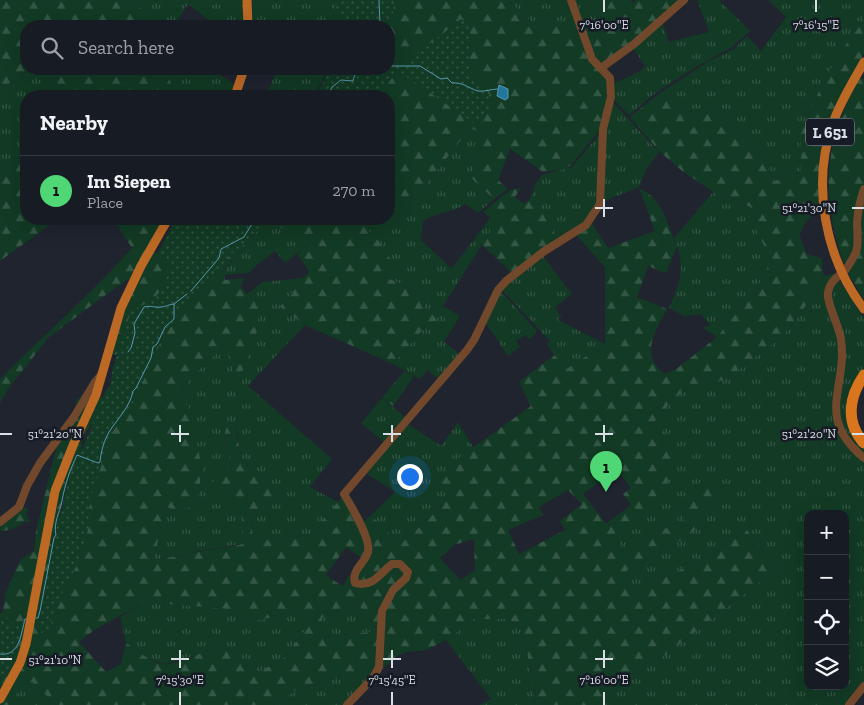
<!DOCTYPE html>
<html lang="en">
<head>
<meta charset="utf-8">
<style>
  :root { --surface:#171b23; --page:#242830; --text:#f1f3f6; --muted:#9ea1a6; --line:#363941; --accent:#4fd675 }
  body { margin:0; font-family:"Zilla Slab",serif; background:var(--page); color:var(--text) }
  .controls { position:absolute; right:15px; bottom:15px; display:grid; overflow:hidden; border-radius:10px; box-shadow:0 5px 20px #0002 }
  .controls button { width:45px; height:45px; display:grid; place-items:center; padding:0; border:0; border-bottom:1px solid var(--line); background:var(--surface); color:var(--text); font:25px sans-serif }
  .you { position:absolute; left:409px; top:476px; width:18px; height:18px; margin:-12px; border:4px solid #fff; border-radius:50%; background:#1a73e8; box-shadow:0 0 0 8px #1a73e833 }
  .badge { display:grid; place-items:center; width:32px; height:32px; border-radius:50%; background:var(--accent); color:#111; font-size:16px; font-weight:700 }
  .pin { position:absolute; translate:-50% -41px; filter:drop-shadow(0 1px 2px #0008) }
  .pin::after { content:''; position:absolute; top:26px; width:18px; height:15px; background:inherit; clip-path:polygon(0 0,100% 0,50% 100%) }
  .list { margin:0; padding:0; list-style:none }
  h2 { display:flex; justify-content:space-between; align-items:center; height:65px; margin:0; padding:0 20px; font-size:21px }
  h2 small { font-size:16px; font-weight:400; color:var(--muted) }
  .list li { display:grid; grid-template-columns:32px 1fr auto; gap:15px; align-items:center; box-sizing:border-box; height:70px; padding:0 20px; border-top:1px solid var(--line) }
  .list b { display:block; font-size:19px; white-space:nowrap }
  .list p { margin:0; font-size:16px; white-space:nowrap; color:var(--muted) }
  .list em { font-size:16px; font-style:normal; color:var(--muted) }
  .icon { flex:none; width:28px; height:28px; fill:none; stroke:currentColor; stroke-width:2; stroke-linecap:round; stroke-linejoin:round }
  .map { position:relative; flex:none; width:864px; height:705px; overflow:hidden }
  .search { position:absolute; background:var(--surface); box-shadow:0 5px 20px #0002; left:20px; top:20px; width:375px; height:55px; display:flex; align-items:center; gap:12px; box-sizing:border-box; padding:0 18px; border-radius:20px; color:var(--muted); font-size:19px }
  .panel { position:absolute; background:var(--surface); box-shadow:0 5px 20px #0002; left:20px; top:90px; width:375px; height:135px; border-radius:20px }
  .map>svg:first-child { display:block }
  .grass { fill:url(#grass-tufts); fill-rule:evenodd }
  .forest { fill:url(#forest-firs); fill-rule:evenodd }
  .park { fill:url(#park-dots) }
  .water { fill:url(#water-ripples); stroke:#5897b0 }
  .lines { fill:none; stroke-linecap:round; stroke-linejoin:round }
  .stream { stroke:#5897b0; stroke-width:1 }
  .minor { stroke:#71482c; stroke-width:8 }
  .major { stroke:#bb6925; stroke-width:9 }
  .highway { stroke:#d9751c; stroke-width:11 }
  .ticks { fill:none; stroke:#dadee5; stroke-width:2 }
  .labels { text-anchor:middle; stroke-width:5; stroke-linejoin:round; paint-order:stroke }
  .shield { fill:#161b25; stroke:#9fa4ab; stroke-width:1 }
  .shield-label { font-size:16px; font-weight:bold; fill:#dadee5 }
  .ticks-label { font-size:12px; text-anchor:middle; fill:#dadee5; stroke:#161b25; stroke-width:5; stroke-linejoin:round; paint-order:stroke }
</style>
</head>
<body>
<div class="map">
<svg width="864" height="705" viewBox="0 0 864 705">
  <defs>
    <pattern id="grass-tufts" width="24" height="20" patternUnits="userSpaceOnUse" patternTransform="scale(1.25)"><rect width="24" height="20" fill="#123a24"/><path d="M3 7l-1-3M5 7V3M7 7l1-3M15 17l-1-3M17 17v-4M19 17l1-3" fill="none" stroke="#345644"/></pattern>
    <pattern id="forest-firs" width="22" height="20" patternUnits="userSpaceOnUse" patternTransform="scale(1.25)"><rect width="22" height="20" fill="#123a24"/><path d="M5 1l3.5 6h-7zM16 11l3.5 6h-7z" fill="#345644"/></pattern>
    <pattern id="park-dots" width="8" height="8" patternUnits="userSpaceOnUse" patternTransform="scale(1.25)"><rect width="8" height="8" fill="#123a24"/><path d="M2 2h.1M6 6h.1" fill="none" stroke="#345644" stroke-width="1.8" stroke-linecap="round"/></pattern>
    <pattern id="water-ripples" width="26" height="14" patternUnits="userSpaceOnUse" patternTransform="scale(1.25)"><rect width="26" height="14" fill="#21789a"/><path d="M2 4q2-2 4 0t4 0M15 11q2-2 4 0t4 0" fill="none" stroke="#2f6074"/></pattern>
  </defs>
  <rect width="100%" height="100%" fill="#1f242f"/>
  <g class="grass">
    <polygon points="130,0 243,0 245,26 216,26 188,4 174,26 155,26 152,16"/>
    <polygon points="250,0 374,0 377,26 252,26"/>
    <polygon points="508,0 591,0 608,20 596,32 568,28 548,22 539,29"/>
    <polygon points="697,0 719,0 750,31 732,47 693,69 658,91 629,115 611,97 611,85 640,71 645,66 632,46 662,22 669,42 709,32"/>
    <polygon points="768,0 864,0 864,20 819,91 801,134 801,172 775,181 757,149 746,141 722,109 690,116 660,93 709,61 734,49 747,36 761,51 786,17"/>
    <polygon points="33,69 46,69 58,85 63,96 26,96 26,152 0,174 0,89"/>
    <polygon points="167,69 212,69 236,86 232,96 174,96"/>
    <polygon points="277,69 325,69 327,71 314,96 300,96 294,85 274,92 269,89"/>
    <polygon points="611,100 659,152 647,168 639,187 602,202 604,141"/>
    <path d="M470 128 486 135 471 178 494 199 478 213 465 204C452 213 436 212 423 221L421 238 422 241 451 268 453 267 491 217 497 221 443 306 460 316 444 342 461 355 440 380 427 370 420 379 393 364 425 327 424 309 425 295 383 276 359 221 361 219H389V215L399 220Z"/>
    <polygon points="602,131 599,200 588,220 555,241 553,235 555,230 530,199 536,183 542,175 572,167"/>
    <path d="M713 192 737 200 757 211 773 264 741 308 717 337 703 328 710 325 701 314 684 316 669 308C681 281 686 266 674 238Z"/>
    <polygon points="266,221 312,241 285,263 275,251 258,264 249,273 225,275 222,272 252,241"/>
    <polygon points="543,256 572,294 555,307 561,317 558,320 605,344 568,368 554,355 547,344 550,341 504,292 503,288 523,270"/>
    <path d="M836 273 829 282 840 357 833 413 864 459V685L847 705H596L617 682 639 672 661 658 777 569 747 530 694 565 626 590 627 570 666 551 694 531 701 514 723 490 702 496 688 504 684 520 664 529 626 555 619 542 638 520 655 421 672 400 690 386H711L731 375 781 338 808 303 824 276ZM808 514H845V686H808Z"/>
    <polygon points="304,278 280,307 305,325 248,386 332,459 310,487 338,502 323,519 316,534 253,542 251,515 265,502 278,498 269,482 242,460 236,427 224,437 231,465 211,485 241,514 245,543 154,560 165,506 176,511 197,505 202,468 177,397 196,372 225,345 236,378 256,302 254,289 262,282"/>
    <polygon points="839,280 864,318 864,368 848,399 864,446 864,456 844,432 837,411 843,358 830,290"/>
    <polygon points="500,292 511,302 536,330 536,333 529,340 526,335 516,341 520,347 508,356 485,322"/>
    <polygon points="382,398 406,418 385,443 361,423"/>
    <polygon points="458,422 473,447 440,508 403,542 396,541 371,515 395,492 364,472 408,424 441,446"/>
    <polygon points="356,601 378,631 312,638 323,617"/>
    <polygon points="144,602 227,609 244,616 260,620 295,611 320,611 284,658 259,672 245,666 223,643 197,655 165,664 148,658 126,643 120,617"/>
    <polygon points="474,619 508,619 523,628 536,705 479,705 491,699 446,640"/>
    <polygon points="378,664 376,669 344,705 276,705 294,691"/>
    <polygon points="33,682 56,705 14,705 20,685"/>
  </g>
  <g class="forest">
    <polygon points="0,0 130,0 152,16 155,26 26,26 26,69 32,69 0,89"/>
    <polygon points="374,0 508,0 539,29 548,22 580,30 592,60 609,78 609,96 601,129 570,166 564,169 543,172 510,149 498,180 508,189 494,199 471,178 486,135 470,128 399,220 389,215 389,96 370,96 389,69 389,26"/>
    <polygon points="591,0 630,0 633,3 636,0 676,0 679,3 601,68 594,59 582,30 596,32 607,20"/>
    <path d="M864 20V53L833 112 825 133 819 160 820 209 807 220 799 234 807 254 821 258 823 264 822 266 824 276 808 303 781 338 731 375 711 386 689 387 672 400 655 421 682 454 660 498 619 542 626 555 659 519 664 529 684 520 688 504 702 496 698 484 704 478 723 490 701 514 694 531 666 551 627 570 626 590 694 565 747 530 777 569 661 658 639 672 617 682 596 705H536L523 628 508 619H474L446 640 426 650 407 652 398 655 380 671 378 664 294 691 276 705H56L33 682 20 685 14 705H0V674L15 657 0 658V614L3 611 6 592 20 560 34 551 36 531 58 441 75 417 76 401 85 392 103 398 98 416 86 431 82 440 81 456 68 480 62 500 53 557 69 559 119 354 110 355 124 310 151 252 168 255 252 219H361L359 221 378 240 394 264 383 276 425 295 424 309 437 318V325L425 327 393 364 305 325 280 307 309 271 297 254 312 241 266 222 252 241 222 271 225 275V280L245 278 240 286 247 294 254 289 256 302 259 306 256 338 241 375 236 379 225 346 196 372 177 396 189 407 202 468 197 505 176 511 165 506 154 560 239 545 245 543 241 514 210 485 231 465 224 436 227 426H235L242 460 269 482 278 498 265 502 251 515 253 542 316 534 323 519 344 495 364 522 371 515 396 541 403 542 440 508 447 496 439 480 457 459 531 406 519 382 554 355 568 368 605 344V267L576 235 591 222 608 248 655 231 639 188C662 198 668 225 677 247L666 273 648 266 637 297 667 309C660 323 644 347 654 362 656 366 660 370 664 374L675 370 717 337 741 308 773 264 753 223 757 211 737 200 713 192 681 170 660 152 630 117 660 93 690 116 722 109 746 141 757 149 775 181 801 172V134L819 91 839 54ZM616 469 631 488 623 494 631 505 606 524 583 494ZM568 490 582 504 560 521 565 530 519 554 508 530 543 515 539 507ZM474 539 475 570 460 580 440 558 454 545ZM346 547 362 558 342 586 326 575ZM356 601 378 631 313 638 323 617ZM144 602 227 609 244 616 260 620 295 611H320L284 658 259 672 245 666 223 643C211 649 175 666 164 664 150 662 137 650 126 643L121 664 106 672 79 642 93 631Z"/>
    <polygon points="46,69 167,69 174,96 63,96 58,85"/>
    <path d="M858 79H864V186L855 248 845 267C819 191 824 149 858 79Z"/>
    <polygon points="294,85 300,96 265,96 269,89 274,92"/>
    <polygon points="26,152 26,219 58,219 0,261 0,174"/>
    <path d="M521 188 515 197 524 204 530 199 555 221C555 229 553 235 555 241L512 273 482 245 497 221 483 212 510 190Z"/>
    <polygon points="864,196 864,300 848,273"/>
    <path d="M113 219H165L133 278 127 280 100 299 48 338 8 389 0 403V379C44 335 91 294 132 248Z"/>
    <polygon points="404,371 414,376 393,406 382,398"/>
    <path d="M21 507H24L28 510 26 514 30 521 28 523 24 521C18 528 8 531 0 531V523Z"/>
  </g>
  <g class="park">
    <polygon points="346,0 395,0 389,35 389,26 342,26 343,17 333,10 337,3"/>
    <path d="M461 19C477 29 467 51 470 67 473 84 489 86 490 98 491 109 484 118 480 127L401 73C388 80 388 82 384 96H315L323 83 328 69H389V64L399 66 404 64Z"/>
    <path d="M176 219H265L252 239 232 253 213 279 186 302 174 321 167 328 134 401 113 431 93 490 89 509 88 530 85 541 80 550 79 561 60 597 50 620 57 627 38 634 50 558 57 534V523L62 510 64 497 71 472 78 460 106 390 110 386 113 367 131 311C141 306 151 302 158 294 166 284 181 250 156 257Z"/>
    <polygon points="3,614 13,624 23,628 16,655 0,683 0,618"/>
  </g>
  <polygon class="water" points="499,85 508,89 508,98 505,100 497,96"/>
  <g class="lines">
    <g class="stream">
      <polyline points="379,0 380,26"/>
      <path d="M389 66H420L441 79 447 78 452 83C463 82 468 88 478 91 485 92 491 89 498 89"/>
      <path d="M328 96 332 87 341 80 353 81C354 74 357 72 364 69"/>
      <polyline points="191,291 219,258 221,249 244,237 255,219"/>
      <path d="M128 352 131 348 135 333 134 324 144 307C150 305 155 308 161 307 166 307 169 304 174 304"/>
      <path d="M36 618H38L40 611 54 538 56 535C53 523 60 512 62 501 65 484 70 470 77 455L98 463 100 462C101 451 104 441 109 432 118 418 130 407 133 391L136 388 151 358 153 347 157 344 165 327 174 319V304L187 294"/>
      <path d="M0 654C20 657 21 633 25 619H27"/>
    </g>
    <g class="minor">
      <polyline points="601,68 634,44 684,0"/>
      <path d="M864 189C860 200 858 210 857 222 857 232 859 243 856 252 853 258 850 264 846 269 839 277 830 280 828 292 826 302 839 326 841 339 848 389 814 416 864 458"/>
      <polyline points="0,522 19,507 27,486 40,463 74,417 95,382 101,375"/>
      <path d="M347 705 373 678 379 667 382 611 393 590 406 578 408 572 400 564H392C380 573 373 588 355 583 351 570 365 563 368 552 371 538 351 506 344 494L467 350 474 340 498 290 506 281 543 252 586 225 600 204 603 129 611 97 610 78 592 59 571 0"/>
      <polyline points="849,705 864,686"/>
    </g>
    <g class="major">
      <polyline points="247,0 248,26"/>
      <path d="M864 62C853 82 840 102 833 123 811 184 825 258 864 309"/>
      <polyline points="235,96 244,69"/>
      <polyline points="0,699 20,663 26,644 55,491 74,443 96,395 121,308 141,266 168,219"/>
    </g>
    <path class="highway" d="M864 375C849 397 845 422 864 443"/>
  </g>
  <path class="ticks" d="M604 0V12M816 0V12M604 199V217M595 208H613M852 208H864M180 425V442M392 425V442M604 425V442M0 434H12M171 434H189M383 434H401M595 434H613M852 434H864M180 650V668M392 650V668M604 650V668M0 659H12M171 659H189M383 659H401M595 659H613M180 692V705M392 692V705M604 692V705"/>
  <g class="labels">
    <rect class="shield" x="806" y="118.5" width="48" height="27" rx="4"/>
    <g class="shield-label">
      <text x="830" y="138">L 651</text>
    </g>
  </g>
  <g class="ticks-label">
    <text x="604" y="29">7°16'00"E</text>
    <text x="816" y="29">7°16'15"E</text>
    <text x="809" y="212">51°21'30"N</text>
    <text x="55" y="438">51°21'20"N</text>
    <text x="809" y="438">51°21'20"N</text>
    <text x="55" y="664">51°21'10"N</text>
    <text x="180" y="684">7°15'30"E</text>
    <text x="392" y="684">7°15'45"E</text>
    <text x="604" y="684">7°16'00"E</text>
  </g>
</svg>
<div class="controls">
<button>+</button>
<button>−</button>
<button><svg class="icon" aria-label="locate" viewBox="0 0 24 24"><circle cx="12" cy="12" r="6"/><path d="M12 2v4M12 18v4M2 12h4M18 12h4"/></svg></button>
<button><svg class="icon" aria-label="layers" viewBox="0 0 24 24"><path d="M12 4l9 5-9 5-9-5zM3 14l9 5 9-5"/></svg></button>
</div>
<div class="you"></div>
<div class="pin badge" style="left:606px;top:492px">1</div>
<div class="search"><svg class="icon" aria-label="search" viewBox="0 0 24 24"><circle cx="10" cy="10" r="6"/><path d="M15 15l6 6"/></svg>Search here</div>
<section class="panel">
<h2>Nearby<small></small></h2>
<ul class="list">
<li><span class="badge">1</span><div><b>Im Siepen</b><p>Place</p></div><em>270 m</em></li>
</ul>
</section>
</div>
</body>
</html>
